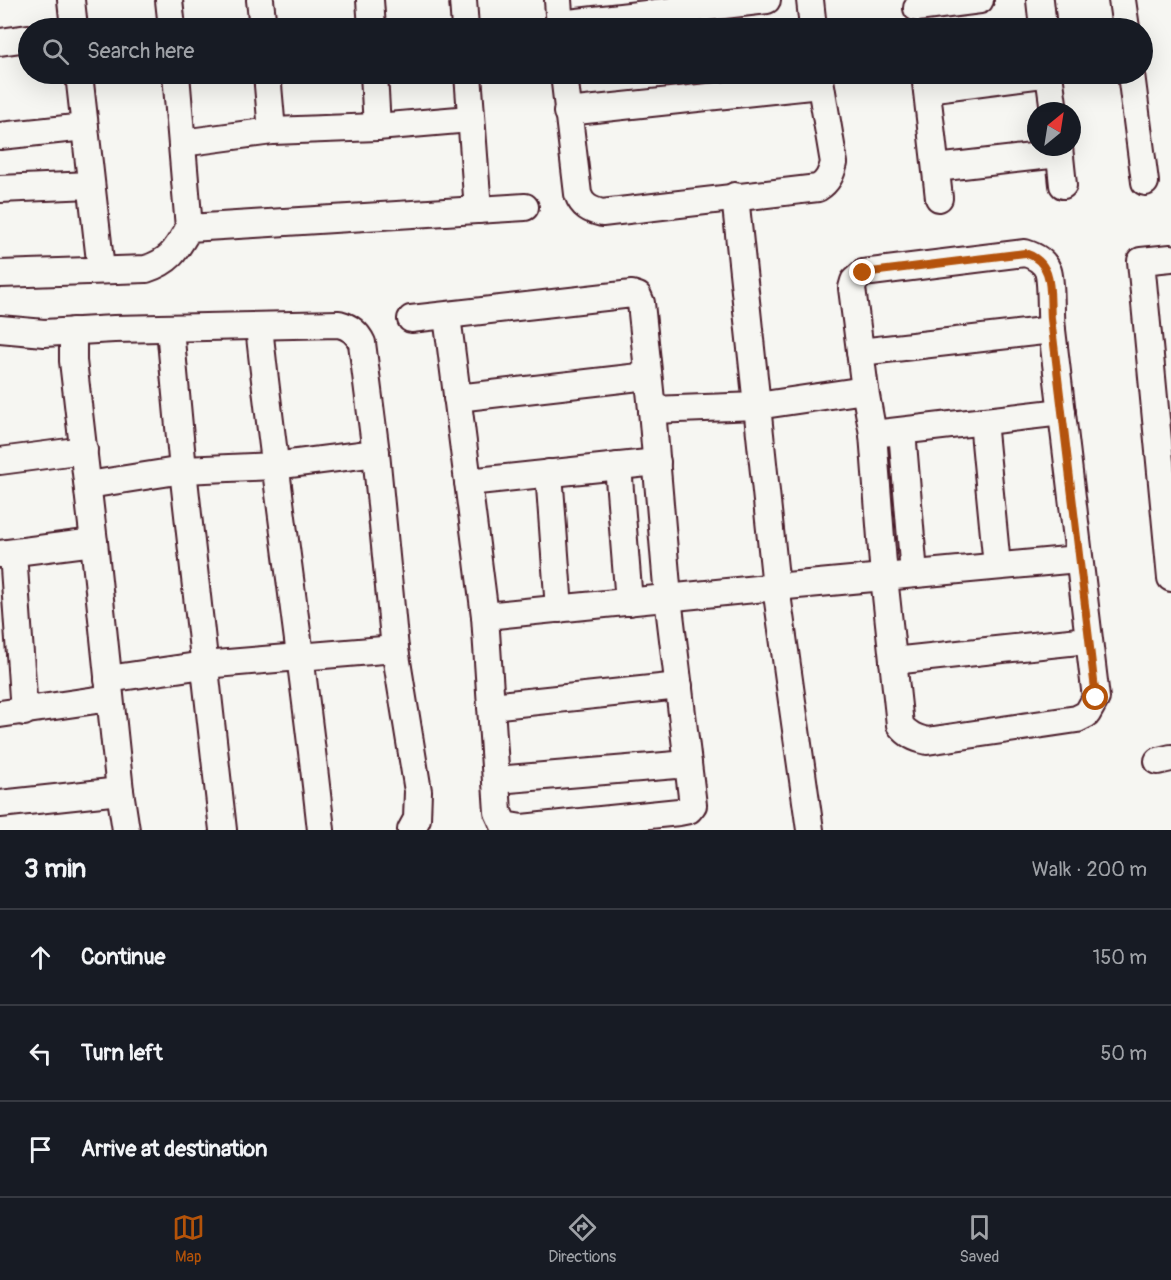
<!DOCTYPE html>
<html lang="en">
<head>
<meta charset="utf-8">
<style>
  :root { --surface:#171b24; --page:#20242c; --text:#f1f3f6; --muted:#9ea1a6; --line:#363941; --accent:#b45309 }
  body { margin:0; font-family:Pangolin,sans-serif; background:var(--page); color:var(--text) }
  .compass { position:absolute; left:1027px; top:102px; width:54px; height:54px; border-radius:50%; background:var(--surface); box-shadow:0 6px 24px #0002; rotate:30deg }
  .stop { position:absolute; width:18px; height:18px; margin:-14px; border:4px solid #b45309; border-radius:50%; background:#fff }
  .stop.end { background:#b45309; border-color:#fff; box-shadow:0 2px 6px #0008 }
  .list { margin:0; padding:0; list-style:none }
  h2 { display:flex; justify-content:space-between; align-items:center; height:78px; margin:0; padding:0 24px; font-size:26px }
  h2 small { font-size:20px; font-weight:400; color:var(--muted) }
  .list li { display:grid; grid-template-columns:39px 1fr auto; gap:18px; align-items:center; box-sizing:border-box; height:96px; padding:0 24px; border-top:2px solid var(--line) }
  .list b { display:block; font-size:22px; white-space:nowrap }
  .list em { font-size:20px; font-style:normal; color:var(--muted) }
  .icon { flex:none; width:33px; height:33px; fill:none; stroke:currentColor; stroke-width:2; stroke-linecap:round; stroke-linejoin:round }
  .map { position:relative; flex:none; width:1171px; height:830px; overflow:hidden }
  .search { position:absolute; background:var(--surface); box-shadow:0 6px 24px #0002; left:18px; right:18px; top:18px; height:66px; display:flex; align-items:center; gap:15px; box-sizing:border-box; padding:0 21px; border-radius:33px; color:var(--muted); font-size:22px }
  .sheet { height:366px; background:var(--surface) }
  nav { display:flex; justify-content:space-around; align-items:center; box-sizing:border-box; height:84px; border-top:2px solid var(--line); background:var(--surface); font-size:16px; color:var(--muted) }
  nav a { display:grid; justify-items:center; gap:3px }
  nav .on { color:var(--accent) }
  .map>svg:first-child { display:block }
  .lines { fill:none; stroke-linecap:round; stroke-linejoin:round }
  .minor-casing { stroke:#4a1f2b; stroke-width:30 }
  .minor { stroke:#f6f6f2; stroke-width:26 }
  .route { stroke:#b45309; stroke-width:8 }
</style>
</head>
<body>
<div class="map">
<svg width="1171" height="830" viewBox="0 0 1171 830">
  <rect width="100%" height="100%" fill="#f6f6f2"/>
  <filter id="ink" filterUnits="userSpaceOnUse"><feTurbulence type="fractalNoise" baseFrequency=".0167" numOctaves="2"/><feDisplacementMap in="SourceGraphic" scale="12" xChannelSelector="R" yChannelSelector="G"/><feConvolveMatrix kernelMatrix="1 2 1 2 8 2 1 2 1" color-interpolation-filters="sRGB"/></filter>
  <g filter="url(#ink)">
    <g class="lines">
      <defs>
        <g id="minor">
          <polyline points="71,0 74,28"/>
          <polyline points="169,0 172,28"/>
          <polyline points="260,0 263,28"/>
          <polyline points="370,0 372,28"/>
          <polyline points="463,0 465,28"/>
          <polyline points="558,0 560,28"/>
          <polyline points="810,0 813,28"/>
          <polyline points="1040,0 1043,28"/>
          <polyline points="1122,0 1126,28"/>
          <polyline points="917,8 980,0"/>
          <polyline points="560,24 767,0"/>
          <polyline points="0,42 28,38"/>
          <polyline points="79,74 101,270"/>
          <polyline points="176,74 189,228"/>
          <polyline points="267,74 272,131"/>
          <polyline points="374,74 377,127"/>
          <polyline points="468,74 478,210"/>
          <path d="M564 74 578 194C582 206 590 210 602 213L818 188C828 182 831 174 834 163L819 74"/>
          <polyline points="925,74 939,198"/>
          <polyline points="1049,74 1054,111"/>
          <polyline points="1131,74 1145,182"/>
          <polyline points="927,89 1043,74"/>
          <polyline points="567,112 820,85"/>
          <polyline points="0,136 85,127"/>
          <polyline points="182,143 272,131 377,127 470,119"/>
          <polyline points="1059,147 1063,185"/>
          <polyline points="936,168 1059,154"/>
          <polyline points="0,189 91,185"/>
          <polyline points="735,196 776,587 810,830"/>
          <path d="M1025 253C1035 256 1044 261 1048 271 1052 283 1050 315 1052 330L1096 698 1087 714 1077 719 927 741C915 738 908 735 900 725L884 577 873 434 865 390 852 288 854 281 863 273Z"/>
          <polyline points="1171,258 1141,261 1171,578"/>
          <path d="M0 274 146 269C171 261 176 250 189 228L525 207"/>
          <polyline points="447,316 485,616 498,812 504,825 522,828 679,812 689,810 693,805 668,598 652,410"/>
          <polyline points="411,319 632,294 638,296 641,303 652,410 757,406 865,390"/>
          <path d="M259 327C277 495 303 662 321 830"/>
          <path d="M0 329 44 333 114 329 339 324C350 327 357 332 362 343L376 453 395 649 418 791 417 819 411 830"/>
          <polyline points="170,329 183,470 223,830"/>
          <polyline points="73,331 73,361 94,542 120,791 126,830"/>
          <polyline points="860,352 1052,330"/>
          <polyline points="457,398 648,376"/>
          <polyline points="983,421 997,566"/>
          <polyline points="902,431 914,574"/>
          <polyline points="873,434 1062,412"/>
          <polyline points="0,461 84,450"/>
          <polyline points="618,466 629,602"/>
          <polyline points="549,473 559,609"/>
          <polyline points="468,482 657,462"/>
          <polyline points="88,485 183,470 274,466 376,453"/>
          <polyline points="13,553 24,712"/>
          <polyline points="0,554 94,542"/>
          <polyline points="485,616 776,587 1078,559"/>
          <polyline points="893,661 1088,640"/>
          <polyline points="108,679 204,665 395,649"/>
          <polyline points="491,706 679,686"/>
          <polyline points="0,714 110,698"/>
          <polyline points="1158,761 1171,758"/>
          <polyline points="496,780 688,764"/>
          <polyline points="0,804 120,791"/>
        </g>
      </defs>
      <use href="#minor" class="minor-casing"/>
      <use href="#minor" class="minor"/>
    </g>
  </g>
  <g class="lines" filter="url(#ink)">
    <path class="route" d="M863 273 1025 253C1056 263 1049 293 1051 319L1096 698"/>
  </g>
</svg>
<svg class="compass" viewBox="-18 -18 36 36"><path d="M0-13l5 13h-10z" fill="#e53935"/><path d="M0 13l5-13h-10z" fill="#9ea1a6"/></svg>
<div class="stop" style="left:1096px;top:698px"></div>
<div class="stop end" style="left:863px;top:273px"></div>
<div class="search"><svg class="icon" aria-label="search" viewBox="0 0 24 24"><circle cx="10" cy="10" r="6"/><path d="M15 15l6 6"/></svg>Search here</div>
</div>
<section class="sheet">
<h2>3 min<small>Walk · 200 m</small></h2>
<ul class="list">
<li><svg class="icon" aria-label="ahead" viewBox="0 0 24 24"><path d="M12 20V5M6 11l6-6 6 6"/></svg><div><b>Continue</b></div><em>150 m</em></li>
<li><svg class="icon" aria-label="left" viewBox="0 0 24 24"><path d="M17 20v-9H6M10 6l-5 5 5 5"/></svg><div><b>Turn left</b></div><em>50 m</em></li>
<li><svg class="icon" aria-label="arrive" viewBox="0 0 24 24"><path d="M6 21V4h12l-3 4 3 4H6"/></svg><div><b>Arrive at destination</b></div></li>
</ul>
</section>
<nav>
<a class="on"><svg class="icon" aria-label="map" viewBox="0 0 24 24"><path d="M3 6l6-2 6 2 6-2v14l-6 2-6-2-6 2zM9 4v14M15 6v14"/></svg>Map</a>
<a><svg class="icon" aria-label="directions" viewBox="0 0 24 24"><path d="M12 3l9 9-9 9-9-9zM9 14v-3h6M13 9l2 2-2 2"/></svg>Directions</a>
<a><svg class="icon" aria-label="saved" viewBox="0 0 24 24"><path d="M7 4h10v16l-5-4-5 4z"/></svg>Saved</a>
</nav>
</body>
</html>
